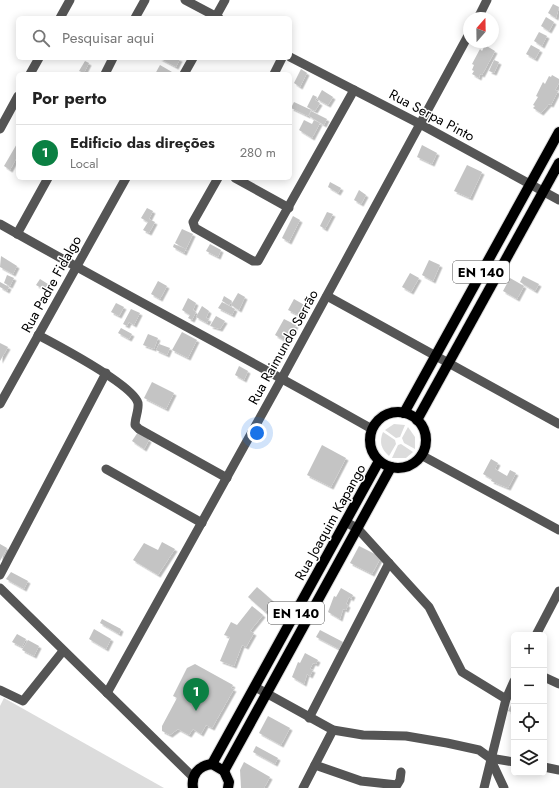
<!DOCTYPE html>
<html lang="pt">
<head>
<meta charset="utf-8">
<style>
  :root { --surface:#fff; --page:#f6f6f6; --text:#222; --muted:#767676; --line:#e0e0e0; --accent:#0b8043 }
  body { margin:0; font-family:Jost,sans-serif; background:var(--page); color:var(--text) }
  .controls { position:absolute; right:12px; bottom:12px; display:grid; overflow:hidden; border-radius:6px; box-shadow:0 2px 10px #0003 }
  .controls button { width:36px; height:36px; display:grid; place-items:center; padding:0; border:0; border-bottom:1px solid var(--line); background:var(--surface); color:var(--text); font:20px sans-serif }
  .compass { position:absolute; left:463px; top:12px; width:36px; height:36px; border-radius:50%; background:var(--surface); box-shadow:0 2px 10px #0003; rotate:20deg }
  .you { position:absolute; left:257px; top:433px; width:14px; height:14px; margin:-10px; border:3px solid #fff; border-radius:50%; background:#1a73e8; box-shadow:0 0 0 6px #1a73e833 }
  .badge { display:grid; place-items:center; width:26px; height:26px; border-radius:50%; background:var(--accent); color:#fff; font-size:13px; font-weight:700 }
  .pin { position:absolute; translate:-50% -33px; filter:drop-shadow(0 1px 2px #0008) }
  .pin::after { content:''; position:absolute; top:21px; width:14px; height:12px; background:inherit; clip-path:polygon(0 0,100% 0,50% 100%) }
  .list { margin:0; padding:0; list-style:none }
  h2 { display:flex; justify-content:space-between; align-items:center; height:52px; margin:0; padding:0 16px; font-size:17px }
  h2 small { font-size:13px; font-weight:400; color:var(--muted) }
  .list li { display:grid; grid-template-columns:26px 1fr auto; gap:12px; align-items:center; box-sizing:border-box; height:56px; padding:0 16px; border-top:1px solid var(--line) }
  .list b { display:block; font-size:15px; white-space:nowrap }
  .list p { margin:0; font-size:13px; white-space:nowrap; color:var(--muted) }
  .list em { font-size:13px; font-style:normal; color:var(--muted) }
  .icon { flex:none; width:22px; height:22px; fill:none; stroke:currentColor; stroke-width:2; stroke-linecap:round; stroke-linejoin:round }
  .map { position:relative; flex:none; width:559px; height:788px; overflow:hidden }
  .search { position:absolute; background:var(--surface); box-shadow:0 2px 10px #0003; left:16px; top:16px; width:276px; height:44px; display:flex; align-items:center; gap:10px; box-sizing:border-box; padding:0 14px; border-radius:6px; color:var(--muted); font-size:15px }
  .panel { position:absolute; background:var(--surface); box-shadow:0 2px 10px #0003; left:16px; top:72px; width:276px; height:108px; border-radius:6px }
  .map>svg:first-child { display:block }
  .green { fill:#dcdcdc }
  .building { fill:#c4c4c4; filter:url(#shadow) }
  .lines { fill:none; stroke-linecap:round; stroke-linejoin:round }
  .major-casing { stroke:#dbdbdb; stroke-width:12 }
  .minor { stroke:#555; stroke-width:9 }
  .major { stroke:#000; stroke-width:10 }
  .labels { text-anchor:middle; stroke-width:3; stroke-linejoin:round; paint-order:stroke }
  .shield { fill:#fff; stroke:#4c4c4c; stroke-width:1 }
  .shield-label { font-size:13px; font-weight:bold; fill:#000 }
  .street-label { font-size:14px; fill:#000; stroke:#fff }
</style>
</head>
<body>
<div class="map">
<svg width="559" height="788" viewBox="0 0 559 788">
  <defs>
    <filter id="shadow"><feDropShadow dx="2.5" dy="2.5" stdDeviation="0" flood-color="#0004"/></filter>
  </defs>
  <rect width="100%" height="100%" fill="#fff"/>
  <g class="green">
    <polygon points="394,424 405,425 400,437 396,438 385,430"/>
    <polygon points="408,427 415,437 415,449 404,443 402,438"/>
    <path d="M383 432 395 440 396 444 389 456C381 449 379 442 383 432Z"/>
    <polygon points="401,444 413,452 406,458 392,458 398,445"/>
    <polygon points="4,698 164,788 0,788 0,706"/>
  </g>
  <g class="building">
    <polygon points="553,4 559,7 556,18 548,13"/>
    <polygon points="546,17 554,22 549,31 541,26"/>
    <polygon points="539,32 547,36 542,46 534,41"/>
    <polygon points="485,45 495,51 482,75 480,74 479,78 472,74 474,71 472,70 474,65 472,64 480,49 482,51"/>
    <polygon points="531,45 540,50 535,59 526,54"/>
    <polygon points="159,58 177,58 180,59 176,67"/>
    <polygon points="494,60 499,62 494,73 489,71"/>
    <polygon points="85,61 89,63 84,73 79,71"/>
    <polygon points="160,65 172,72 171,74 155,74"/>
    <polygon points="301,69 307,73 300,87 294,83"/>
    <polygon points="552,75 559,79 559,83 555,90 558,91 551,105 549,104 541,113 533,108 535,106 533,105 538,97 536,96 543,82 545,84 549,76 551,77"/>
    <polygon points="322,90 333,97 328,105 317,99"/>
    <polygon points="313,95 317,97 315,100 320,103 315,111 307,107"/>
    <polygon points="294,102 311,110 308,116 291,108"/>
    <polygon points="311,111 327,119 324,125 309,116"/>
    <polygon points="304,120 312,124 314,120 320,123 312,138 299,130"/>
    <polygon points="18,142 18,155 10,170 4,166"/>
    <polygon points="422,145 437,153 432,164 417,157"/>
    <polygon points="467,165 482,172 470,198 454,191"/>
    <polygon points="330,182 341,188 338,193 328,187"/>
    <polygon points="359,190 366,195 361,204 354,200"/>
    <polygon points="147,208 153,211 149,219 155,222 149,233 143,230 148,222 141,218"/>
    <polygon points="327,212 333,214 325,229 320,226"/>
    <polygon points="293,216 300,220 289,242 282,238"/>
    <polygon points="182,229 193,234 186,249 175,243"/>
    <polygon points="174,244 186,249 184,253 173,247"/>
    <polygon points="210,244 221,250 218,257 206,251"/>
    <polygon points="1,256 17,266 13,274 0,267"/>
    <polygon points="429,260 440,265 433,281 422,275"/>
    <polygon points="410,273 419,278 411,292 402,287"/>
    <polygon points="7,275 14,278 10,286 4,283"/>
    <polygon points="523,276 539,284 535,291 520,282"/>
    <polygon points="510,278 524,286 517,299 503,291"/>
    <polygon points="40,279 51,286 48,292 36,285"/>
    <polygon points="158,281 167,286 160,299 151,294"/>
    <polygon points="0,282 9,287 7,291 0,287"/>
    <polygon points="238,293 245,297 239,310 231,305"/>
    <polygon points="224,296 232,301 229,305 222,301"/>
    <polygon points="188,298 196,303 193,310 196,312 192,320 188,318 190,315 182,310"/>
    <polygon points="294,299 306,306 300,316 288,310"/>
    <polygon points="222,302 235,309 232,315 218,308"/>
    <polygon points="116,303 124,307 119,316 111,312"/>
    <polygon points="202,306 209,311 206,318 209,319 207,323 196,317"/>
    <polygon points="131,309 140,313 134,325 129,322 127,326 123,324"/>
    <polygon points="216,316 225,321 220,329 210,326"/>
    <polygon points="284,319 296,325 287,342 275,335"/>
    <polygon points="121,328 132,334 129,339 118,333"/>
    <polygon points="182,332 197,340 188,358 172,350"/>
    <polygon points="148,334 158,338 154,349 143,345"/>
    <polygon points="0,343 8,347 0,361"/>
    <polygon points="159,344 170,348 167,355 156,350"/>
    <polygon points="239,366 248,371 244,380 235,375"/>
    <polygon points="152,382 174,393 166,409 144,398"/>
    <polygon points="138,432 149,440 144,449 132,441"/>
    <polygon points="322,445 346,458 331,487 307,475"/>
    <polygon points="491,459 498,463 495,469 507,476 510,470 516,473 508,488 491,481 492,479 483,474"/>
    <polygon points="162,542 175,549 158,575 133,560 144,543 158,550"/>
    <polygon points="0,544 7,548 0,561"/>
    <polygon points="359,546 381,557 372,574 350,563"/>
    <polygon points="11,572 28,581 24,589 6,579"/>
    <polygon points="257,587 274,602 265,612 248,597"/>
    <polygon points="341,588 353,595 351,599 349,597 346,604 348,605 346,610 343,609 340,619 328,612 334,596 336,597"/>
    <polygon points="252,606 263,615 250,631 254,633 246,647 242,645 234,666 220,661 230,637 224,635 231,622 237,625"/>
    <polygon points="102,619 121,629 119,634 100,623"/>
    <polygon points="94,629 111,639 106,649 89,639"/>
    <polygon points="320,630 343,642 339,649 316,637"/>
    <polygon points="17,634 26,639 22,647 12,642"/>
    <polygon points="28,640 39,646 34,656 22,650"/>
    <polygon points="305,653 318,660 316,664 313,663 310,669 313,670 310,676 307,674 304,684 292,677 298,662 300,663"/>
    <polygon points="195,664 233,685 231,688 234,689 212,728 206,725 201,734 193,729 189,735 178,729 170,735 162,731 162,726 177,698 173,696 187,668"/>
    <polygon points="513,701 514,701 514,713 508,711"/>
    <polygon points="268,716 290,728 281,745 259,733"/>
    <polygon points="256,746 278,758 275,764 253,752"/>
    <polygon points="244,762 270,777 264,788 241,788 240,770"/>
  </g>
  <g class="lines">
    <defs>
      <g id="major">
        <circle cx="398" cy="440" r="28"/>
        <polyline points="404,413 559,132"/>
        <polyline points="417,420 559,163"/>
        <polyline points="212,764 379,461"/>
        <polyline points="224,771 391,467"/>
        <path d="M193 788C191 775 198 766 212 764L224 771 229 782 228 788"/>
      </g>
    </defs>
    <use href="#major" class="major-casing"/>
    <g class="minor">
      <polyline points="185,0 219,18"/>
      <polyline points="60,18 70,0"/>
      <polyline points="135,18 145,0"/>
      <polyline points="215,18 225,0"/>
      <polyline points="478,18 487,0"/>
      <polyline points="290,57 420,124 559,200"/>
      <polyline points="30,74 39,58"/>
      <polyline points="105,74 113,58"/>
      <polyline points="184,74 193,58"/>
      <polyline points="274,74 282,58"/>
      <polyline points="0,129 18,96"/>
      <polyline points="218,178 193,222 195,228 253,261 258,261 354,90"/>
      <polyline points="235,178 289,208"/>
      <path d="M0 224C123 294 249 359 372 429"/>
      <polyline points="17,234 48,178"/>
      <polyline points="327,296 559,424"/>
      <path d="M38 335C57 345 133 385 138 403 139 410 135 418 135 425L139 429 227 478"/>
      <polyline points="0,404 126,178"/>
      <polyline points="421,455 559,530"/>
      <polyline points="106,469 202,523"/>
      <polyline points="346,522 358,529 429,607 462,672 506,699"/>
      <polyline points="0,575 106,373"/>
      <polyline points="0,588 193,777"/>
      <polyline points="536,635 559,591"/>
      <polyline points="544,677 559,684"/>
      <polyline points="255,687 333,730 363,735 406,736 447,743 479,750 490,758 514,762"/>
      <polyline points="0,690 23,701 63,651"/>
      <polyline points="107,693 282,378 469,34"/>
      <polyline points="309,718 389,563"/>
      <polyline points="490,758 504,788"/>
      <polyline points="315,765 361,781 397,785 400,780 401,772"/>
      <polyline points="544,767 559,770"/>
      <polyline points="303,788 333,730"/>
      <polyline points="484,788 506,699 514,681"/>
    </g>
    <use href="#major" class="major"/>
  </g>
  <g class="labels">
    <g class="shield">
      <rect x="453" y="261" width="56" height="22" rx="3"/>
      <rect x="268" y="602" width="56" height="22" rx="3"/>
    </g>
    <g class="shield-label">
      <text x="481" y="277">EN 140</text>
      <text x="296" y="618">EN 140</text>
    </g>
    <g class="street-label">
      <text transform="translate(432 115) rotate(28)" y="5">Rua Serpa Pinto</text>
      <text transform="translate(51 284) rotate(-61)" y="5">Rua Padre Fidalgo</text>
      <text transform="translate(283 347) rotate(-61)" y="5">Rua Raimundo Serrão</text>
      <text transform="translate(330 522) rotate(-61)" y="5">Rua Joaquim Kapango</text>
    </g>
  </g>
</svg>
<div class="controls">
<button>+</button>
<button>−</button>
<button><svg class="icon" aria-label="locate" viewBox="0 0 24 24"><circle cx="12" cy="12" r="6"/><path d="M12 2v4M12 18v4M2 12h4M18 12h4"/></svg></button>
<button><svg class="icon" aria-label="layers" viewBox="0 0 24 24"><path d="M12 4l9 5-9 5-9-5zM3 14l9 5 9-5"/></svg></button>
</div>
<svg class="compass" viewBox="-18 -18 36 36"><path d="M0-13l5 13h-10z" fill="#e53935"/><path d="M0 13l5-13h-10z" fill="#767676"/></svg>
<div class="you"></div>
<div class="pin badge" style="left:196px;top:711px">1</div>
<div class="search"><svg class="icon" aria-label="search" viewBox="0 0 24 24"><circle cx="10" cy="10" r="6"/><path d="M15 15l6 6"/></svg>Pesquisar aqui</div>
<section class="panel">
<h2>Por perto<small></small></h2>
<ul class="list">
<li><span class="badge">1</span><div><b>Edificio das direções</b><p>Local</p></div><em>280 m</em></li>
</ul>
</section>
</div>
</body>
</html>
